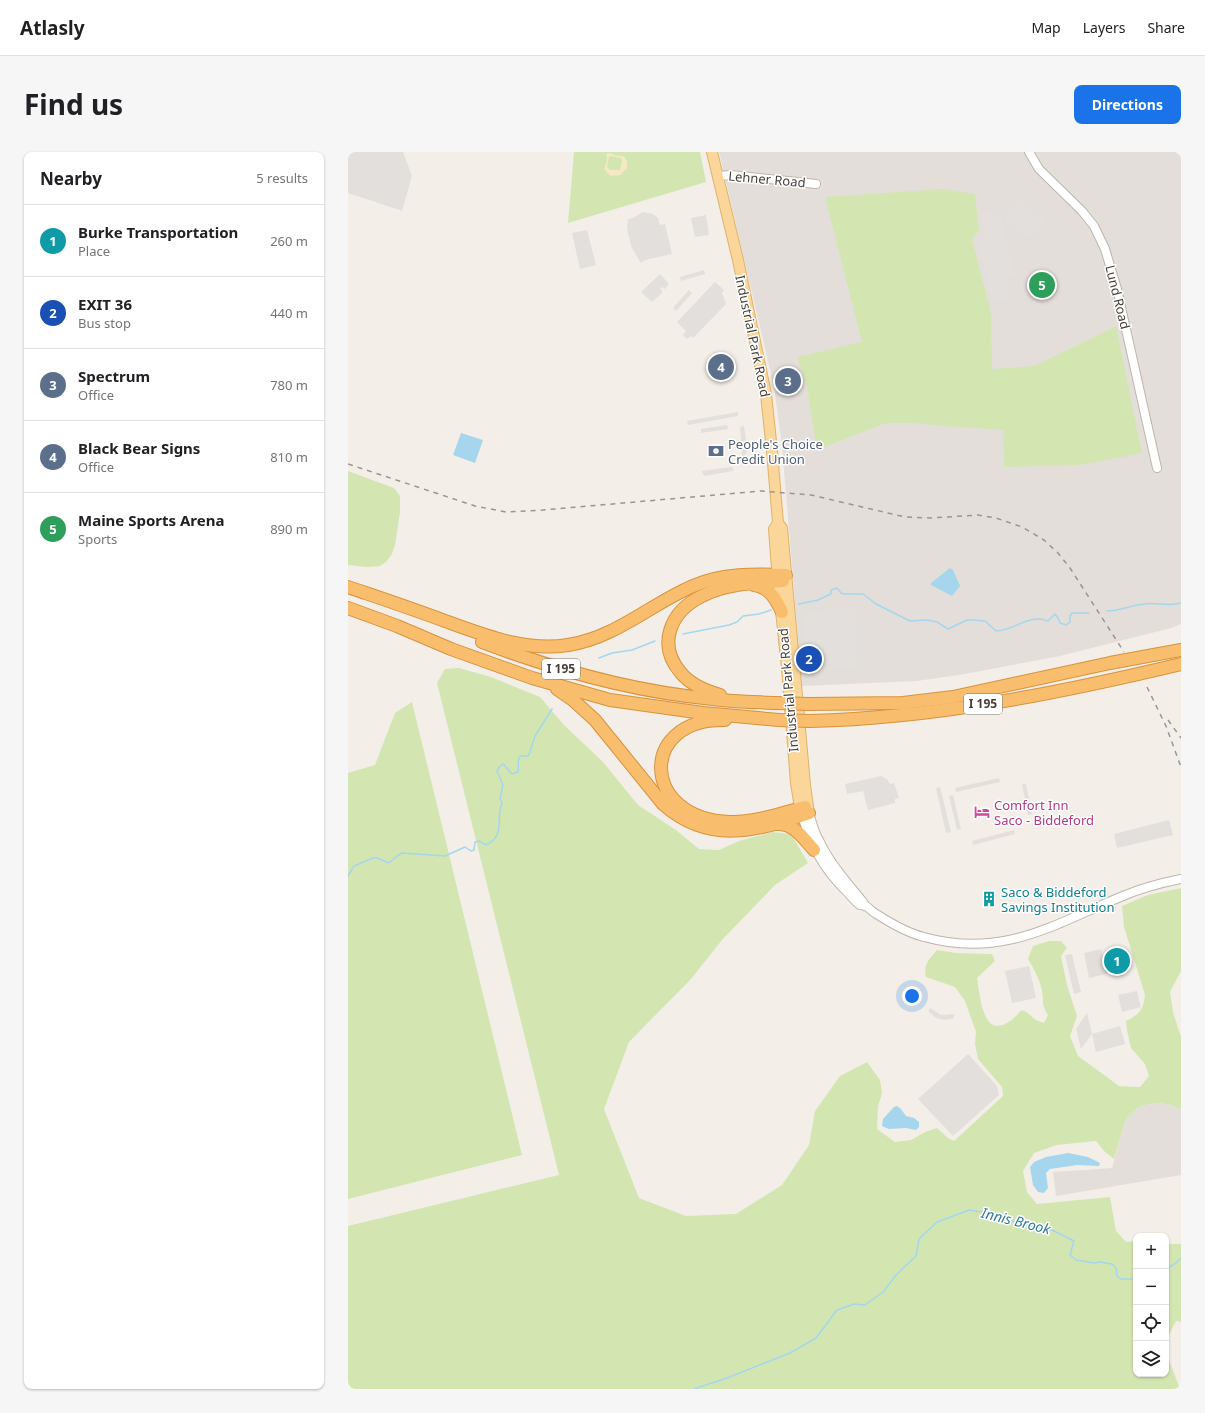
<!DOCTYPE html>
<html lang="en">
<head>
<meta charset="utf-8">
<style>
  :root { --surface:#fff; --page:#f6f6f6; --text:#202124; --muted:#757577; --line:#e0e0e0; --accent:#1a73e8 }
  body { margin:0; font-family:"Noto Sans",sans-serif; background:var(--page); color:var(--text) }
  .controls { position:absolute; right:12px; bottom:12px; display:grid; overflow:hidden; border-radius:8px; box-shadow:0 1px 3px #0004 }
  .controls button { width:36px; height:36px; display:grid; place-items:center; padding:0; border:0; border-bottom:1px solid var(--line); background:var(--surface); color:var(--text); font:20px sans-serif }
  .you { position:absolute; left:564px; top:844px; width:14px; height:14px; margin:-10px; border:3px solid #fff; border-radius:50%; background:#1a73e8; box-shadow:0 0 0 6px #1a73e833 }
  .badge { display:grid; place-items:center; width:26px; height:26px; border-radius:50%; background:var(--accent); color:#fff; font-size:13px; font-weight:700 }
  .pin { position:absolute; translate:-50% -50%; border:2px solid #fff; box-shadow:0 1px 4px #0006 }
  .list { margin:0; padding:0; list-style:none }
  h2 { display:flex; justify-content:space-between; align-items:center; height:52px; margin:0; padding:0 16px; font-size:17px }
  h2 small { font-size:13px; font-weight:400; color:var(--muted) }
  .list li { display:grid; grid-template-columns:26px 1fr auto; gap:12px; align-items:center; box-sizing:border-box; height:72px; padding:0 16px; border-top:1px solid var(--line) }
  .list b { display:block; font-size:15px; white-space:nowrap }
  .list p { margin:0; font-size:13px; white-space:nowrap; color:var(--muted) }
  .list em { font-size:13px; font-style:normal; color:var(--muted) }
  .icon { flex:none; width:22px; height:22px; fill:none; stroke:currentColor; stroke-width:2; stroke-linecap:round; stroke-linejoin:round }
  .map { position:relative; flex:none; width:833px; height:1237px; overflow:hidden; border-radius:8px }
  header { display:flex; align-items:center; gap:24px; box-sizing:border-box; height:56px; padding:0 20px; background:var(--surface); border-bottom:1px solid var(--line) }
  header strong { font-size:19px }
  nav { display:flex; gap:22px; margin-inline-start:auto; font-size:14px }
  .intro { display:flex; align-items:center; justify-content:space-between; box-sizing:border-box; height:96px; padding:0 24px }
  h1 { margin:0; font-size:28px }
  .button { padding:10px 18px; border-radius:8px; background:var(--accent); color:#fff; font-size:14px; font-weight:700 }
  main { display:flex; gap:24px; padding:0 24px }
  aside { flex:1; background:var(--surface); border-radius:8px; box-shadow:0 1px 3px #0004 }
  .map>svg:first-child { display:block }
  .industrial { fill:#e3ded9 }
  .green { fill:#d3e6b2 }
  .sand { fill:#f6e7c5; fill-rule:evenodd }
  .parking { fill:#e2dfdc }
  .water { fill:#a6d6ee }
  .lines { fill:none; stroke-linecap:round; stroke-linejoin:round }
  .stream { stroke:#a6d6ee; stroke-width:1.5 }
  .minor-casing { stroke:#beb6ab; stroke-width:10 }
  .major-casing { stroke:#dfb26a; stroke-width:12 }
  .highway-casing { stroke:#d7923d; stroke-width:14 }
  .minor { stroke:#fff; stroke-width:8 }
  .major { stroke:#fad69a; stroke-width:10 }
  .highway { stroke:#f8be6e; stroke-width:12 }
  .rail { stroke:#969696; stroke-width:1.5; stroke-dasharray:5 5; stroke-linecap:butt }
  .highway-bridge-casing { stroke:#d7923d; stroke-width:14; stroke-linecap:butt }
  .highway-bridge { stroke:#f8be6e; stroke-width:12 }
  .labels { text-anchor:middle; stroke-width:3; stroke-linejoin:round; paint-order:stroke }
  .shield { fill:#fff; stroke:#7e7973; stroke-width:1 }
  .shield-label { font-size:12px; font-weight:bold; fill:#463f37 }
  .street-label { font-size:13px; fill:#463f37; stroke:#fff }
  .service-label { font-size:13px; fill:#4e5e75; stroke:#fff; text-anchor:start }
  .hotel-label { font-size:13px; fill:#b23c85; stroke:#fff; text-anchor:start }
  .culture-label { font-size:13px; fill:#0d838f; stroke:#fff; text-anchor:start }
  .water-label { font-size:14px; font-style:italic; fill:#30799e; stroke:#fff }
</style>
</head>
<body>
<header>
<strong>Atlasly</strong>
<nav><a>Map</a><a>Layers</a><a>Share</a></nav>
</header>
<div class="intro"><h1>Find us</h1><a class="button">Directions</a></div>
<main>
<aside>
<h2>Nearby<small>5 results</small></h2>
<ul class="list">
<li><span class="badge" style="background:#0f9aa8">1</span><div><b>Burke Transportation</b><p>Place</p></div><em>260 m</em></li>
<li><span class="badge" style="background:#1a4fb4">2</span><div><b>EXIT 36</b><p>Bus stop</p></div><em>440 m</em></li>
<li><span class="badge" style="background:#5c6f8a">3</span><div><b>Spectrum</b><p>Office</p></div><em>780 m</em></li>
<li><span class="badge" style="background:#5c6f8a">4</span><div><b>Black Bear Signs</b><p>Office</p></div><em>810 m</em></li>
<li><span class="badge" style="background:#2e9e5b">5</span><div><b>Maine Sports Arena</b><p>Sports</p></div><em>890 m</em></li>
</ul>
</aside>
<div class="map">
<svg width="833" height="1237" viewBox="0 0 833 1237">
  <rect width="100%" height="100%" fill="#f3efe8"/>
  <g class="industrial">
    <polygon points="371,0 833,0 833,472 823,476 712,504 617,522 569,529 454,534 434,294 426,235"/>
    <polygon points="753,797 759,822 741,826 736,801"/>
    <polygon points="810,951 823,953 833,958 833,1023 708,1044 705,1020 764,1016 778,967 792,954"/>
  </g>
  <g class="green">
    <polygon points="226,0 352,0 358,30 220,71"/>
    <polygon points="595,37 627,42 631,79 624,87 643,161 644,217 686,214 768,174 794,301 732,313 656,315 655,278 582,273 565,271 538,271 469,298 458,230 449,205 514,190 477,45"/>
    <polygon points="0,319 46,336 52,344 52,360 47,393 44,402 38,410 32,414 19,415 0,413"/>
    <path d="M111 516 143 525 192 545 216 573 255 610 290 653 328 678 351 697 371 698 391 689 424 680 443 682 460 711 427 733 374 788 343 827 281 890 256 957 291 1046 338 1064 388 1062 434 1033 461 993 467 959 492 924 519 910 532 928 534 941 530 955 529 977 547 990 563 988 577 980 589 976 600 986 606 989 655 944 654 935 630 907 627 892 628 880 617 849 607 835 578 825C575 813 581 807 589 798L608 801 644 802 647 809 629 826C632 842 634 889 662 869 667 866 670 861 674 858 684 862 684 868 696 871L700 863C693 852 696 851 694 839 692 828 686 817 680 807L685 794 701 789H713L719 796 713 804 719 833 729 864 722 884 730 904 748 917 771 934 792 935 801 924 797 912 783 896 779 878 778 869C792 862 795 858 797 843L776 775 774 754 800 743 833 736V819L822 840 825 860 833 885V958L823 953 810 951 792 954 778 967 766 1007 756 999 748 989 709 993 686 1001 675 1019 679 1040 689 1052 762 1045 768 1079 778 1090 788 1089V1222H818V1200L832 1237H0V1074L211 1023 89 531 97 517Z"/>
    <polygon points="64,550 174,1003 0,1047 0,621 27,613 47,561"/>
    <polygon points="818,1092 833,1092 833,1170 828,1169 818,1189"/>
  </g>
  <path class="sand" d="M260 1C267 2 268 5 276 4L279 10V16L272 23 263 24 256 17C257 13 261 8 258 3ZM263 4 273 6 274 9 272 18H262L259 15 261 5Z"/>
  <g class="parking">
    <polygon points="1,0 55,0 64,24 54,59 0,41 0,5"/>
    <polygon points="668,45 699,66 685,87 674,81 671,84 659,76 662,73 657,68 659,63 662,48"/>
    <polygon points="651,56 668,123 658,126 663,145 644,151 630,89 637,87 632,63"/>
    <polygon points="295,60 305,62 310,66 312,73 317,72 324,102 297,108 293,111 284,96 280,82 279,75 280,67 285,66"/>
    <polygon points="358,63 361,83 347,85 343,66"/>
    <polygon points="239,78 248,113 232,117 224,81"/>
    <polygon points="356,118 357,122 333,129 332,125"/>
    <polygon points="312,122 321,132 317,137 314,135 312,137 315,140 304,150 293,140"/>
    <polygon points="367,130 376,138 374,141 378,152 345,186 343,184 339,187 335,183 338,179 329,170"/>
    <polygon points="341,138 344,141 328,159 325,156"/>
    <polygon points="390,260 390,264 340,273 339,269"/>
    <polygon points="379,273 380,277 353,281 353,277"/>
    <polygon points="396,274 399,295 399,300 396,305 393,303 394,299 392,275"/>
    <polygon points="384,315 386,318 385,319 356,324 354,319"/>
    <polygon points="507,452 510,516 459,520 456,461"/>
    <polygon points="533,624 539,627 542,632 546,631 551,646 547,647 547,651 520,658 515,639 499,642 497,632"/>
    <polygon points="651,626 652,630 608,640 607,636"/>
    <polygon points="674,632 678,632 684,662 680,663"/>
    <polygon points="592,635 603,680 598,681 588,636"/>
    <polygon points="605,643 613,677 609,678 601,644"/>
    <polygon points="821,668 825,683 769,696 766,682"/>
    <polygon points="666,678 667,682 625,693 624,689"/>
    <polygon points="724,802 733,840 726,842 717,803"/>
    <polygon points="681,814 688,846 664,851 657,819"/>
    <polygon points="789,839 793,855 774,860 770,843"/>
    <polygon points="582,856 593,863 606,862 606,866 597,868 588,866 580,859"/>
    <polygon points="739,861 744,882 772,874 777,892 748,900 744,882 733,897 728,877"/>
    <polygon points="620,902 649,934 651,943 605,984 570,947"/>
  </g>
  <g class="water">
    <polygon points="113,281 135,288 127,311 105,303"/>
    <polygon points="602,416 605,418 612,434 604,444 583,433 583,431"/>
    <polygon points="549,954 553,957 558,964 566,966 571,970 571,975 568,978 558,976 541,977 534,974 535,967 546,955"/>
    <polygon points="720,1001 740,1005 752,1011 751,1014 729,1013 702,1017 698,1021 700,1036 696,1041 690,1040 685,1033 682,1015 686,1010 698,1005"/>
  </g>
  <g class="lines">
    <g class="stream">
      <path d="M451 452 470 448 483 442V438L489 436 493 441 497 442H515L528 452 562 469 579 468 589 470 600 477 619 468H624L637 469 648 479C666 479 682 461 700 469L707 462 710 466 712 471 718 473 722 470V464L724 461H741"/>
      <path d="M759 459C772 459 783 453 796 452 809 450 820 455 833 451"/>
      <polyline points="335,482 381,473 389,470 395,464 411,462 423,458"/>
      <polyline points="251,506 264,501 284,498 307,489"/>
      <path d="M0 724 6 714 25 706H29L41 711 49 704 54 701 97 704 117 695 123 699 126 698 127 690 131 689 138 693C158 684 147 667 154 651L152 646 155 633 149 619 152 614 155 612C159 615 160 619 164 622L170 620C171 614 169 608 172 604H180L182 600 187 584 204 557"/>
      <polyline points="818,1117 828,1111 833,1106"/>
      <polyline points="346,1237 379,1226 442,1201 468,1186 489,1158 506,1152 517,1153 535,1140 549,1122 568,1104 571,1087 589,1070 621,1058 641,1061 665,1069 704,1078 726,1089 722,1103 728,1108 746,1111 751,1110 764,1112 768,1116 769,1124 773,1127 785,1127 788,1129"/>
    </g>
    <defs>
      <g id="minor">
        <polyline points="681,0 691,17 734,59 746,74 757,97 769,137 809,316"/>
        <polyline points="370,24 383,23 468,32"/>
        <path d="M453 660C462 692 475 717 499 740 503 744 507 750 512 753 516 754 514 752 518 754 522 757 526 761 530 763 544 772 560 781 576 785 655 807 706 772 775 744 794 736 813 731 833 727"/>
        <path d="M461 661C464 670 466 680 471 688 482 712 499 730 515 750L517 754"/>
      </g>
      <g id="major">
        <polyline points="364,0 390,108 418,242 424,299 430,371 434,376 457,633 461,661"/>
        <polyline points="430,371 426,377 430,430 439,516 448,631 452,656"/>
      </g>
      <g id="highway">
        <path d="M406 433C421 435 428 447 434 460"/>
        <path d="M0 435C32 446 65 457 97 469 137 483 177 500 220 493 267 486 303 452 345 434 374 421 407 422 438 423"/>
        <polyline points="0,456 49,474 103,497 184,526 262,548 355,561 431,568"/>
        <path d="M134 490C208 518 286 540 365 547 386 550 408 550 429 551"/>
        <path d="M209 537 225 548 247 568 315 652C361 693 409 679 461 661"/>
        <path d="M372 543C358 539 342 532 333 521 308 492 323 459 354 444 378 431 409 431 435 429"/>
        <polyline points="460,552 555,551 605,545 762,511 833,498"/>
        <path d="M377 568C290 566 292 667 382 670 405 671 434 661 457 655"/>
        <path d="M462 569C587 566 711 541 833 512"/>
        <path d="M429 672C446 671 455 686 466 698"/>
      </g>
    </defs>
    <use href="#minor" class="minor-casing"/>
    <use href="#major" class="major-casing"/>
    <use href="#highway" class="highway-casing"/>
    <use href="#minor" class="minor"/>
    <use href="#major" class="major"/>
    <use href="#highway" class="highway"/>
    <g class="rail">
      <polyline points="0,312 127,354 158,360 195,358 413,339 463,343 557,365 583,366 630,363 648,366 674,375 696,388 710,401 722,416 776,500"/>
      <polyline points="799,535 818,574 833,615"/>
      <polyline points="820,568 833,586"/>
    </g>
    <defs>
      <g id="highway-bridge">
        <polyline points="429,551 460,552"/>
        <polyline points="431,568 462,569"/>
      </g>
    </defs>
    <use href="#highway-bridge" class="highway-bridge-casing"/>
    <use href="#highway-bridge" class="highway-bridge"/>
  </g>
  <defs>
    <symbol id="bank-bare" viewBox="-9 -9 18 18"><path d="M-6-4H6V4H-6ZM0-2.3a2.3 2.3 0 1 0 0 4.6a2.3 2.3 0 1 0 0-4.6Z" fill="#5c6f8a" stroke="#fff" stroke-width="2.5" paint-order="stroke"/></symbol>
    <symbol id="hotel-bare" viewBox="-9 -9 18 18"><path d="M-6-4.5h1.5V1H6V5H4.5V3h-9V5H-6ZM-4 0a1.8 1.8 0 1 1 3.6 0ZM.5 0V-2.5h3Q6-2.5 6 0Z" fill="#d1479c" stroke="#fff" stroke-width="2.5" paint-order="stroke"/></symbol>
    <symbol id="building-bare" viewBox="-9 -9 18 18"><path d="M-4-6H4V6H1V3H-1V6H-4ZM-2.5-4.3h1.7v1.8h-1.7ZM.8-4.3h1.7v1.8H.8ZM-2.5-1h1.7V.8h-1.7ZM.8-1h1.7V.8H.8Z" fill="#0f9aa8" stroke="#fff" stroke-width="2.5" paint-order="stroke"/></symbol>
  </defs>
  <g fill-rule="evenodd">
    <use href="#bank-bare" x="357" y="288" width="22" height="22"/>
    <use href="#hotel-bare" x="623" y="649" width="22" height="22"/>
    <use href="#building-bare" x="630" y="736" width="22" height="22"/>
  </g>
  <g class="labels">
    <g class="shield">
      <rect x="194" y="507" width="38" height="20" rx="3"/>
      <rect x="616" y="542" width="38" height="20" rx="3"/>
    </g>
    <g class="shield-label">
      <text x="213" y="521">I 195</text>
      <text x="635" y="556">I 195</text>
    </g>
    <g class="street-label">
      <text transform="translate(419 27) rotate(5)" y="5">Lehner Road</text>
      <text transform="translate(770 145) rotate(76)" y="5">Lund Road</text>
      <text transform="translate(405 184) rotate(78)" y="5">Industrial Park Road</text>
      <text transform="translate(440 538) rotate(-95)" y="5">Industrial Park Road</text>
    </g>
    <g class="service-label">
      <text x="380" y="297">People's Choice<tspan x="380" dy="15">Credit Union</tspan></text>
    </g>
    <g class="hotel-label">
      <text x="646" y="658">Comfort Inn<tspan x="646" dy="15">Saco - Biddeford</tspan></text>
    </g>
    <g class="culture-label">
      <text x="653" y="745">Saco &amp; Biddeford<tspan x="653" dy="15">Savings Institution</tspan></text>
    </g>
    <g class="water-label">
      <text transform="translate(668 1069) rotate(14)" y="5">Innis Brook</text>
    </g>
  </g>
</svg>
<div class="controls">
<button>+</button>
<button>−</button>
<button><svg class="icon" aria-label="locate" viewBox="0 0 24 24"><circle cx="12" cy="12" r="6"/><path d="M12 2v4M12 18v4M2 12h4M18 12h4"/></svg></button>
<button><svg class="icon" aria-label="layers" viewBox="0 0 24 24"><path d="M12 4l9 5-9 5-9-5zM3 14l9 5 9-5"/></svg></button>
</div>
<div class="you"></div>
<div class="pin badge" style="left:769px;top:809px;background:#0f9aa8">1</div>
<div class="pin badge" style="left:461px;top:507px;background:#1a4fb4">2</div>
<div class="pin badge" style="left:440px;top:229px;background:#5c6f8a">3</div>
<div class="pin badge" style="left:373px;top:215px;background:#5c6f8a">4</div>
<div class="pin badge" style="left:694px;top:133px;background:#2e9e5b">5</div>
</div>
</main>
</body>
</html>
